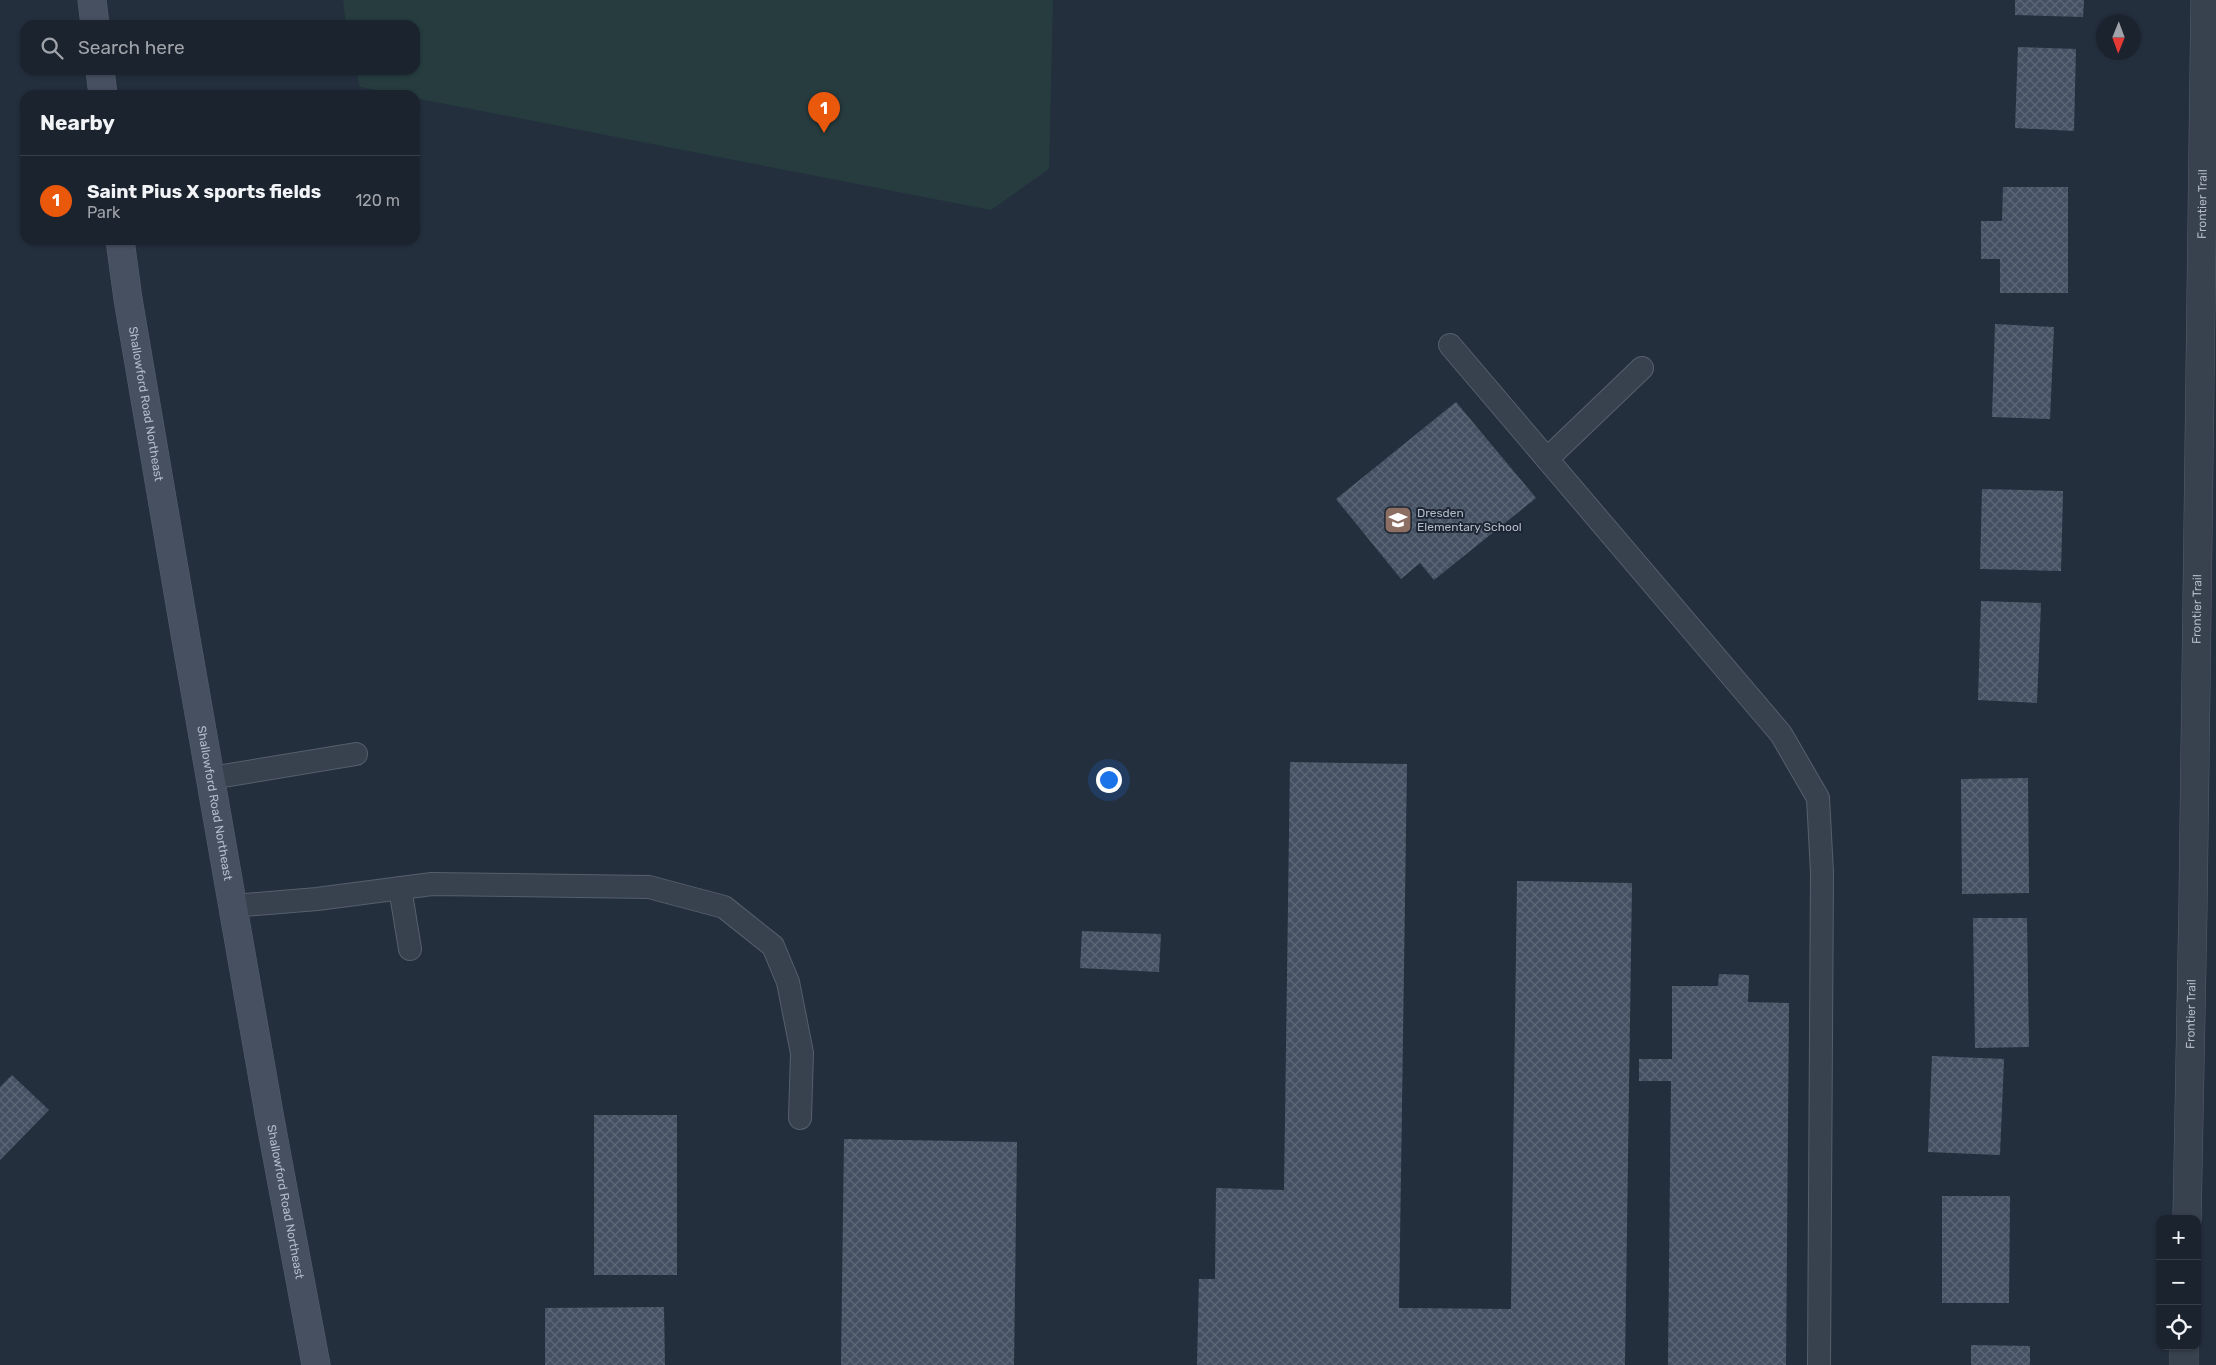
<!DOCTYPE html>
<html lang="en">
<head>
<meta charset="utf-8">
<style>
  :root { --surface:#1b232e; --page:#242b36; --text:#f1f3f6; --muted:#a0a4aa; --line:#39404a; --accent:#ea580c }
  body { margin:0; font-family:Rubik,sans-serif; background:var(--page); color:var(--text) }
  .controls { position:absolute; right:15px; bottom:15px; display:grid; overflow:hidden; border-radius:10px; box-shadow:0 1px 4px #0004 }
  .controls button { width:45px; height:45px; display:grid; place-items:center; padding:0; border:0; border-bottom:1px solid var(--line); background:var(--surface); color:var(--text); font:25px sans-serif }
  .compass { position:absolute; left:2096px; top:15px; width:45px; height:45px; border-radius:50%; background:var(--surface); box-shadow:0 1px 4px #0004; rotate:181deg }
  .you { position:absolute; left:1108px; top:779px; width:18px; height:18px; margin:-12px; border:4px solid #fff; border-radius:50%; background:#1a73e8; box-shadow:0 0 0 8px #1a73e833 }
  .badge { display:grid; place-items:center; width:32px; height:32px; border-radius:50%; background:var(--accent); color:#fff; font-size:16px; font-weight:700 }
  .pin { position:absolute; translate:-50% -41px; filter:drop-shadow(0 1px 2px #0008) }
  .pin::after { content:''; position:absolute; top:26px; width:18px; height:15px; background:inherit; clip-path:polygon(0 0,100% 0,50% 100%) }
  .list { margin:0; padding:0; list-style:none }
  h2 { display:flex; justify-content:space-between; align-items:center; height:65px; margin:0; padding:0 20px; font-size:21px }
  h2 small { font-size:16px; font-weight:400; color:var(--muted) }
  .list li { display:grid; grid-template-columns:32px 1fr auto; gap:15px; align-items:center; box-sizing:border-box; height:90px; padding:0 20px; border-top:1px solid var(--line) }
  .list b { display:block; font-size:19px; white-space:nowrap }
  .list p { margin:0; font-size:16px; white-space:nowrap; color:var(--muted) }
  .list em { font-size:16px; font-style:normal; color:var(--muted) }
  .icon { flex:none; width:28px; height:28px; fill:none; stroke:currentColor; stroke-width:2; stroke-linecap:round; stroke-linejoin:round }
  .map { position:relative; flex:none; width:2216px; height:1365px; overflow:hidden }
  .search { position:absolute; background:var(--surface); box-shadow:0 1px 4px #0004; left:20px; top:20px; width:400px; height:55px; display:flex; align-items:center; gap:12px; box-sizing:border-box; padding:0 18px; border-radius:15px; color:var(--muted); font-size:19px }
  .panel { position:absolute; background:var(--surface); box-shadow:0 1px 4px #0004; left:20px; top:90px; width:400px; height:155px; border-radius:15px }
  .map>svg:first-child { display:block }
  .green { fill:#263c3f }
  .building { fill:url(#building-cross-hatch) }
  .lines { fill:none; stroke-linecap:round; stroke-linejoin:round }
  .lane-casing { stroke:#565f6c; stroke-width:24 }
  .street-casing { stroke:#565f6c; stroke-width:29 }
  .secondary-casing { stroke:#565f6c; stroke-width:29 }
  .lane { stroke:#38414e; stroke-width:22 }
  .street { stroke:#38414e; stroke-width:28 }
  .secondary { stroke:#465061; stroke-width:28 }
  .labels { text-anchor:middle; stroke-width:4; stroke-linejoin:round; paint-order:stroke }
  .street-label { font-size:12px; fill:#b4bcc9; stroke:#1d2633 }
  .poi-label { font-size:12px; fill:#b4bcc9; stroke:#1d2633; text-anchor:start }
</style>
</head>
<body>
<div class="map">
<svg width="2216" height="1365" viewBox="0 0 2216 1365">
  <defs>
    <pattern id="building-cross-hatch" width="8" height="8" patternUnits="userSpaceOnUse" patternTransform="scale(1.25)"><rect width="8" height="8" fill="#455162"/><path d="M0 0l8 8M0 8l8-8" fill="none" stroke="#5d6877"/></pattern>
  </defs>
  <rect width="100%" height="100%" fill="#242f3e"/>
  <polygon class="green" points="343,0 1053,0 1049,169 991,210 415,98 415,95 402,95 360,87 356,70 415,70 415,25 346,25"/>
  <g class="building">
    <polygon points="2015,0 2084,0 2083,17 2015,15"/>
    <polygon points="2018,47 2076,49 2074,131 2015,128"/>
    <polygon points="2003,187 2068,187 2068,293 2000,293 2000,259 1981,259 1981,221 2002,221"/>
    <polygon points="1995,324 2054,327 2050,419 1992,417"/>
    <polygon points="1456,402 1536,498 1434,580 1420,563 1401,579 1336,499"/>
    <polygon points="1982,489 2063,491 2061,571 1980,569"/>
    <polygon points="1981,601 2041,603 2037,703 1978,700"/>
    <polygon points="1290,762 1407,764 1399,1308 1511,1309 1517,881 1632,883 1625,1365 1197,1365 1199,1279 1215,1279 1216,1188 1284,1190"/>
    <polygon points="2028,778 2029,893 1962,894 1961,779"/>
    <polygon points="1973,918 2027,918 2029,1047 1975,1048"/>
    <polygon points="1082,931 1161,934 1159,972 1080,968"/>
    <polygon points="1719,974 1749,975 1748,1002 1789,1003 1786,1365 1668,1365 1671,1081 1639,1081 1639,1059 1672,1059 1672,986 1718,986"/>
    <polygon points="1932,1056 2004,1059 2000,1155 1928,1152"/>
    <polygon points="12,1075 49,1110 0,1160 0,1087"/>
    <rect x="594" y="1115" width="83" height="160"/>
    <polygon points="844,1139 1017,1142 1014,1365 841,1365"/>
    <polygon points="1942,1196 2010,1196 2009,1303 1942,1303"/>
    <polygon points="664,1307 665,1365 545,1365 545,1308"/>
    <polygon points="1971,1345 2030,1346 2030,1365 1971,1365"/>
  </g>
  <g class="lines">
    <defs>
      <g id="lane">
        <polyline points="1450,345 1781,734 1818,798 1822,872 1819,1365"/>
        <polyline points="1547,459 1642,368"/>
        <polyline points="211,778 356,754"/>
        <polyline points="400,888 410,949"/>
        <polyline points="233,906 317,899 432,884 649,887 724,907 773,946 788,982 802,1053 800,1118"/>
      </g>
      <g id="street">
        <path id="s1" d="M2187 1219 2193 906 2205 0"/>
        <polyline points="2184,1365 2184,1346"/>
      </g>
      <g id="secondary">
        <polyline points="92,0 95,25"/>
        <polyline points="100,70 103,95"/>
        <path id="s2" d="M120 240 128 299 186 639 270 1119 316 1365"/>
      </g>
    </defs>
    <use href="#lane" class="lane-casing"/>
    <use href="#street" class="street-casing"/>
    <use href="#secondary" class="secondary-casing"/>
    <use href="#lane" class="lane"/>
    <use href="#street" class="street"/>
    <use href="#secondary" class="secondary"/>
  </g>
  <defs>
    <symbol id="school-square" viewBox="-11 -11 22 22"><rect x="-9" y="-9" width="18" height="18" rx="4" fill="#8d6e63" stroke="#1d2633"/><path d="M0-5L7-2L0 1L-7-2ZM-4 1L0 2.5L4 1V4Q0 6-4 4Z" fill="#fff"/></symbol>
  </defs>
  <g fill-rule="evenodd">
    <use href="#school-square" x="1382" y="504" width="32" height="32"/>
  </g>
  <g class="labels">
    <g class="street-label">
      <text dy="4" stroke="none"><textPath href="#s1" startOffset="1015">Frontier Trail</textPath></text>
      <text dy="4" stroke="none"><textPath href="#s2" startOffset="166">Shallowford Road Northeast</textPath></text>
      <text dy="4" stroke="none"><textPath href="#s1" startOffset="610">Frontier Trail</textPath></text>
      <text dy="4" stroke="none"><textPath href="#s2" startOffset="571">Shallowford Road Northeast</textPath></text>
      <text dy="4" stroke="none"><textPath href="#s1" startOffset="205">Frontier Trail</textPath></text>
      <text dy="4" stroke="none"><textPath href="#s2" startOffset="976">Shallowford Road Northeast</textPath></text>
    </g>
    <g class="poi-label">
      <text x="1417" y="517">Dresden<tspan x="1417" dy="14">Elementary School</tspan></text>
    </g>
  </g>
</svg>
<div class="controls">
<button>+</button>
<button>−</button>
<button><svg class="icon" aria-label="locate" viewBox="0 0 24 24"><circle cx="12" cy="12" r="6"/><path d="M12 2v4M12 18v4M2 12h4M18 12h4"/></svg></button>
</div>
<svg class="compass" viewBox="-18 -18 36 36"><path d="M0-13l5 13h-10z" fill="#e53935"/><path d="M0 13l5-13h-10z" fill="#a0a4aa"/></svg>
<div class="you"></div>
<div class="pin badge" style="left:824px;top:133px">1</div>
<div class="search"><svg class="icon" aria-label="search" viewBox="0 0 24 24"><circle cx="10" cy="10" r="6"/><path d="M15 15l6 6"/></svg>Search here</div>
<section class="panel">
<h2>Nearby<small></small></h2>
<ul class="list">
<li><span class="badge">1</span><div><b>Saint Pius X sports fields</b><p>Park</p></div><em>120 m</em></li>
</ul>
</section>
</div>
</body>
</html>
